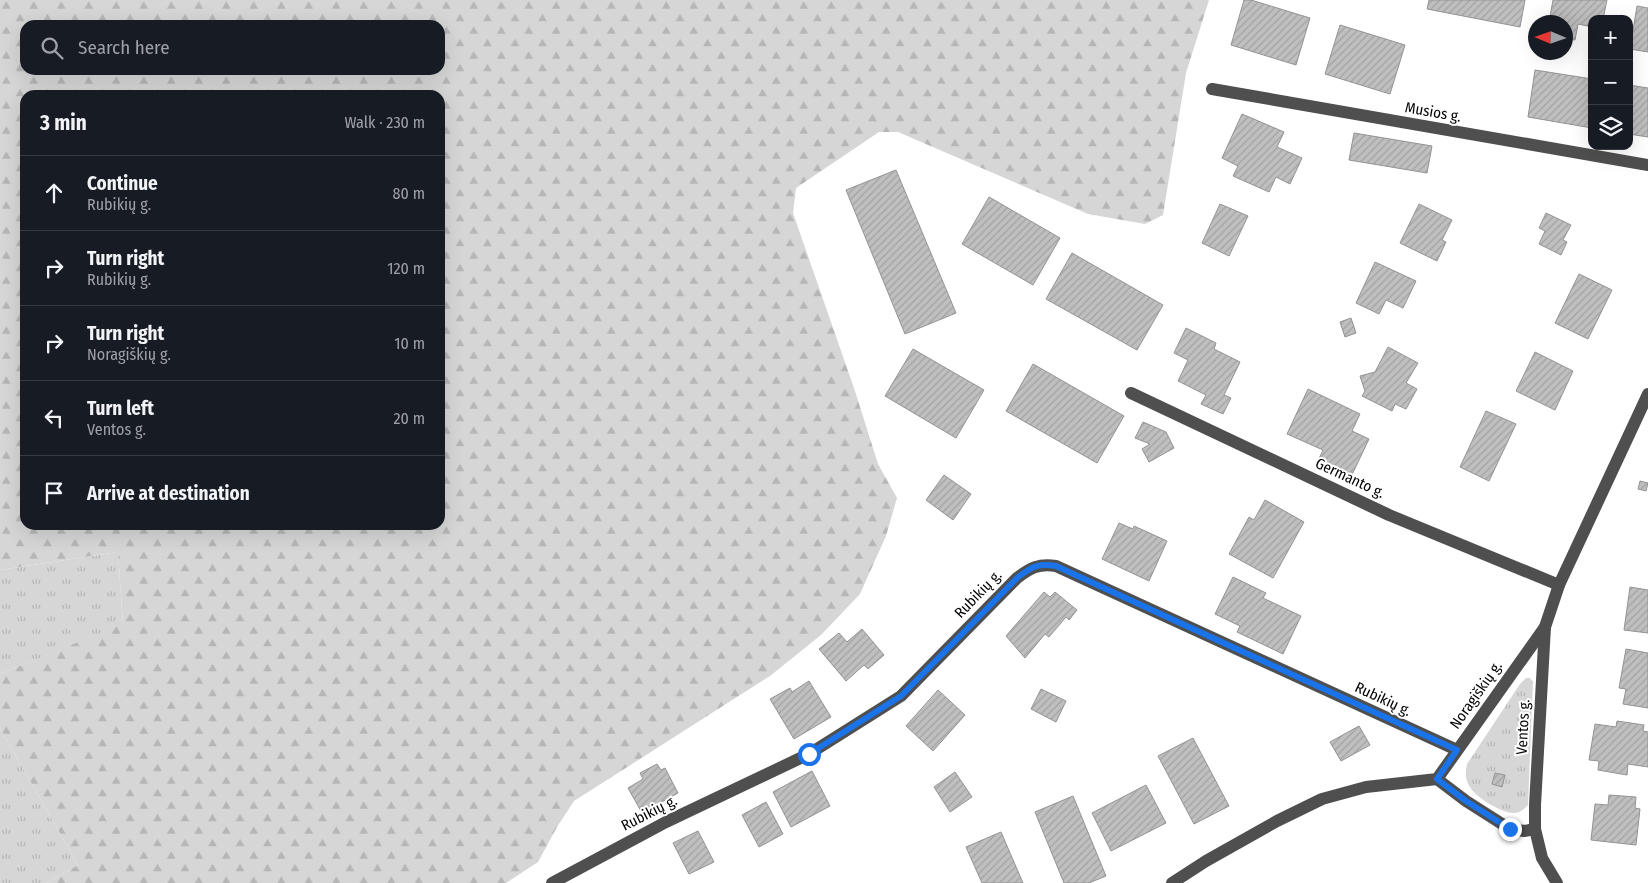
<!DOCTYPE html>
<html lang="en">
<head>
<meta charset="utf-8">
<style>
  :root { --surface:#171b24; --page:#20242c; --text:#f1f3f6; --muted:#9ea1a6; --line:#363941 }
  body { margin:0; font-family:"Fira Sans Condensed",sans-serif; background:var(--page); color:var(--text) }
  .controls { position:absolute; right:15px; top:15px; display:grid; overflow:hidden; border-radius:10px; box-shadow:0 5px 20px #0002 }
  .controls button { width:45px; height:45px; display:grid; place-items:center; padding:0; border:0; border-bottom:1px solid var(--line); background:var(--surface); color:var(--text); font:25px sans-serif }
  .compass { position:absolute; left:1528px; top:15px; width:45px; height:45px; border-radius:50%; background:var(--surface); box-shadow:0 5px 20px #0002; rotate:272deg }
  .stop { position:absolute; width:15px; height:15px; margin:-11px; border:4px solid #1a73e8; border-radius:50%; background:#fff }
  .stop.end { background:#1a73e8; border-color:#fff; box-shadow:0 1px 5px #0008 }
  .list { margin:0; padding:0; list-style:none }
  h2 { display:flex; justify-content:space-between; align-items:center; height:65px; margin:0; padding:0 20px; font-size:21px }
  h2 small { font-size:16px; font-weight:400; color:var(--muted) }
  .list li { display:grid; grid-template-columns:32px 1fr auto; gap:15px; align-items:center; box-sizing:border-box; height:75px; padding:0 20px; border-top:1px solid var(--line) }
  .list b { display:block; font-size:19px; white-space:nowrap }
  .list p { margin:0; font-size:16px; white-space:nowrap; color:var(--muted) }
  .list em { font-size:16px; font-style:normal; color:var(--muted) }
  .icon { flex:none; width:28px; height:28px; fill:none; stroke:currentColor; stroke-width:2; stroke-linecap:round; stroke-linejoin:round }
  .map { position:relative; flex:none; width:1648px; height:883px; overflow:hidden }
  .search { position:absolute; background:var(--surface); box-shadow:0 5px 20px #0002; left:20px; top:20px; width:425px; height:55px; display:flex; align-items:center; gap:12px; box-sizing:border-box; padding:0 18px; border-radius:15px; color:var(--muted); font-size:19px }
  .panel { position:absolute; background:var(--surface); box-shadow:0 5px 20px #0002; left:20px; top:90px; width:425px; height:440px; border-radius:15px }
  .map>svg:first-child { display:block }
  .grass { fill:url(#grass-tufts) }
  .forest { fill:url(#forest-firs); fill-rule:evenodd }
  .building { fill:url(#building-hatch); stroke:#939393 }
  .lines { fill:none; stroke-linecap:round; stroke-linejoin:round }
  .minor { stroke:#4f4f4f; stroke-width:12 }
  .route { stroke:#1a73e8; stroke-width:6 }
  .labels { text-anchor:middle; stroke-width:4; stroke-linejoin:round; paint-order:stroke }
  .street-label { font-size:15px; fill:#000; stroke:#fff }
</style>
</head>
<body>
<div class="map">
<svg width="1648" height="883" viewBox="0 0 1648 883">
  <defs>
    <pattern id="grass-tufts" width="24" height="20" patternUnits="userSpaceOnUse" patternTransform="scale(1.25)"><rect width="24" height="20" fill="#d6d6d6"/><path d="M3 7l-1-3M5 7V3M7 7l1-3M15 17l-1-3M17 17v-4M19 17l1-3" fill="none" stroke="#b6b6b6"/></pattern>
    <pattern id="forest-firs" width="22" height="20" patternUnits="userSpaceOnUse" patternTransform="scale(1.25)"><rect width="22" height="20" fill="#d6d6d6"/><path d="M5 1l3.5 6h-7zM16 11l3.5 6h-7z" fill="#b6b6b6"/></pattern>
    <pattern id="building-hatch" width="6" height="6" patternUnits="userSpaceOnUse" patternTransform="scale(1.25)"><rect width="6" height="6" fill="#bfbfbf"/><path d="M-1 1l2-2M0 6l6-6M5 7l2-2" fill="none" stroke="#a2a2a2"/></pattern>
  </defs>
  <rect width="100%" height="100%" fill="#fff"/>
  <g class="grass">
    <polygon points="118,552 123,625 0,674 0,570"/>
    <path d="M1526 678H1530L1533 682 1528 805C1524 809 1520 813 1514 813 1503 814 1475 797 1470 787 1465 780 1465 772 1467 764L1520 684Z"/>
    <polygon points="0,728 78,865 46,883 0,883"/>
  </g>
  <path class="forest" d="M0 0H1209L1186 73 1163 215 1145 224 1088 214 898 132H879L796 188 793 213 855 391 878 464 897 498 886 536 860 594 821 635 770 676 574 801 557 827 538 862 506 883H46L78 865 0 728V674L123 624 118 552 0 570ZM25 25H440V70H25ZM25 95H440V525H25Z"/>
  <g class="building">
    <polygon points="1244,0 1251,0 1310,18 1296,65 1231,45"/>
    <polygon points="1429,0 1525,0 1520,27 1427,9"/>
    <polygon points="1553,0 1607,0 1603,19 1592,19 1592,27 1578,24 1575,40 1566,39 1566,22 1549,22"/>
    <polygon points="1637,6 1648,8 1648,52 1630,49"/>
    <polygon points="1340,25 1405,45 1390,94 1325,74"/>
    <polygon points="1535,70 1592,79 1592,128 1528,117"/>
    <polygon points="1629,85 1648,88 1648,137 1629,134"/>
    <polygon points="1242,114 1284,132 1277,147 1302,158 1290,184 1276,177 1269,192 1233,176 1238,166 1222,158"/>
    <polygon points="1354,133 1432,146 1427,173 1349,160"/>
    <polygon points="896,170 956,313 905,334 846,190"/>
    <polygon points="989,197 1060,238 1033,285 962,244"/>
    <polygon points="1220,204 1248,216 1229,256 1202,243"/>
    <polygon points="1419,204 1452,220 1442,240 1446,242 1437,261 1400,243"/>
    <polygon points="1546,213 1571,225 1563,240 1567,242 1561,255 1539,244 1545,231 1539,228"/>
    <polygon points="1072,253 1163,305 1137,350 1046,299"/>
    <polygon points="1375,262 1416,281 1403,308 1386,300 1379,314 1356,303"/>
    <polygon points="1579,274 1612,290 1588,339 1555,323"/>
    <polygon points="1351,318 1356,333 1345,337 1340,322"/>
    <polygon points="1186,328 1216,343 1214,349 1240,362 1224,395 1231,398 1223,414 1201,404 1206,395 1178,381 1188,360 1174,353"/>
    <polygon points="1388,347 1418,363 1406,383 1417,389 1406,409 1395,404 1392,411 1362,396 1365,391 1360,376 1375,372"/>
    <polygon points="913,349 984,390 956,438 885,396"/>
    <polygon points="1535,352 1573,371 1555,410 1516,391"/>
    <polygon points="1033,364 1124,416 1097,463 1006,411"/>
    <polygon points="1308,389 1360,414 1352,431 1369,439 1349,481 1316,465 1323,450 1287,434"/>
    <polygon points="1486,411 1516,424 1489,481 1460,467"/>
    <polygon points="1143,422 1166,432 1174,448 1149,462 1142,449 1150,444 1135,438"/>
    <polygon points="944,475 971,494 953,520 926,500"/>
    <polygon points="1640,481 1648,483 1646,491 1638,489"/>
    <polygon points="1265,500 1304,522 1273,578 1229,554 1249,517 1254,520"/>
    <polygon points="1119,523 1133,529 1134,526 1167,541 1149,581 1102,559"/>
    <polygon points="1233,577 1266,593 1263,598 1301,616 1283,654 1237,632 1240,626 1215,614"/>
    <polygon points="1630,587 1648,590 1648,633 1624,630"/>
    <polygon points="1044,592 1050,597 1055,592 1077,610 1069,620 1066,617 1049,637 1045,634 1025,658 1006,636"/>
    <polygon points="862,629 884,655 868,669 864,665 846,681 819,649 839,633 847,642"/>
    <polygon points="1626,649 1648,653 1648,708 1623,704 1626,689 1619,688"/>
    <polygon points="809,681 831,717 794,739 770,699 790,688 792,692"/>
    <polygon points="1041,689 1066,701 1056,722 1031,709"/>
    <polygon points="938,690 965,715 933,751 906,726"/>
    <polygon points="1617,721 1644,725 1643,731 1648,732 1648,767 1628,764 1627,775 1598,770 1599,761 1589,760 1595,724 1616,727"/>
    <polygon points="1359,726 1370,745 1341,761 1330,742"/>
    <polygon points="1193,738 1229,806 1194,824 1158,756"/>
    <polygon points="657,764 661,770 665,768 678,793 642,813 628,788 643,779 640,773"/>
    <polygon points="812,771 830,806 791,827 773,792"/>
    <polygon points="955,772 972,797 950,812 934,787"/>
    <polygon points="1495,773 1505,775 1502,787 1492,784"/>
    <polygon points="1146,785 1166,823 1111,851 1092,813"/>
    <polygon points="1609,795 1636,797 1635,808 1640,809 1636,845 1591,840 1595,804 1608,805"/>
    <polygon points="1073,796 1106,876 1089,883 1064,883 1035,812"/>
    <polygon points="766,802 783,834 759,847 742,815"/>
    <polygon points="698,831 714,862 689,874 673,843"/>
    <polygon points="1001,832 1023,883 982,883 966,847"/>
  </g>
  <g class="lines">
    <g class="minor">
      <polyline points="1212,89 1648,165"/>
      <polyline points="1131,393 1389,515 1559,585"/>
      <polyline points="1545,627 1535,805 1535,829 1542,858 1557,883"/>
      <polyline points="1437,779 1466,801 1510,829 1524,831 1535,829"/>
      <path d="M552 883 666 822 809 754 901 696 1017 578C1030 568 1039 563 1056 566L1457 750"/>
      <polyline points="1172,883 1206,861 1277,821 1322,799 1366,787 1437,779 1545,627 1559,585 1648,394"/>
    </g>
  </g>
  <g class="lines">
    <path class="route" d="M809 754 901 696 1017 578C1031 567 1037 563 1056 566L1457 750 1437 779 1466 801 1510 829"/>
  </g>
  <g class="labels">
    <g class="street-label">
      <text transform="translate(1433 112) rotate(10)" y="5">Musios g.</text>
      <text transform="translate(1350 478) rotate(25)" y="5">Germanto g.</text>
      <text transform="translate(978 594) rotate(-46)" y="5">Rubikių g.</text>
      <text transform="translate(1476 695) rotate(-55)" y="5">Noragiškių g.</text>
      <text transform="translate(1383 699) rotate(25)" y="5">Rubikių g.</text>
      <text transform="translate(1523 727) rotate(-87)" y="5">Ventos g.</text>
      <text transform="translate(649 813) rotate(-27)" y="5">Rubikių g.</text>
    </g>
  </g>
</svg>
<div class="controls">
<button>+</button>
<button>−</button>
<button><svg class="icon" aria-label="layers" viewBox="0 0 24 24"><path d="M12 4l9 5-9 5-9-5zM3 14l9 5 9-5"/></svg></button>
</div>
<svg class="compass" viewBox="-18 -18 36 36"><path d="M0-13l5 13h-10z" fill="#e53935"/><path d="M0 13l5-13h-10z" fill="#9ea1a6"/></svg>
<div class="stop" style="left:809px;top:754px"></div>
<div class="stop end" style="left:1510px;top:829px"></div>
<div class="search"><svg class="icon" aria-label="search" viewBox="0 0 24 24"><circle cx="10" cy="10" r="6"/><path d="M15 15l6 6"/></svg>Search here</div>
<section class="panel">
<h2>3 min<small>Walk · 230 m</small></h2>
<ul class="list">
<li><svg class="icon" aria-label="ahead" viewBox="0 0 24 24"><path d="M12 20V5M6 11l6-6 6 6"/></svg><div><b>Continue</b><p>Rubikių g.</p></div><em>80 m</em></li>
<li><svg class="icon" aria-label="right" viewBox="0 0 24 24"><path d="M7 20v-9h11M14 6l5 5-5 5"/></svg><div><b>Turn right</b><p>Rubikių g.</p></div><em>120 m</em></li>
<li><svg class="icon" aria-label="right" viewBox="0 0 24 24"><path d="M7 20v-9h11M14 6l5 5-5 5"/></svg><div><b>Turn right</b><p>Noragiškių g.</p></div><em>10 m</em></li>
<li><svg class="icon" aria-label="left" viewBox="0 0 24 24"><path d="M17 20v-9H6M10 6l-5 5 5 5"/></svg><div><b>Turn left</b><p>Ventos g.</p></div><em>20 m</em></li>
<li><svg class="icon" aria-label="arrive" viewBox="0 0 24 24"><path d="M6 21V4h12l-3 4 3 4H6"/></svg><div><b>Arrive at destination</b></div></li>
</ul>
</section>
</div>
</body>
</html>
